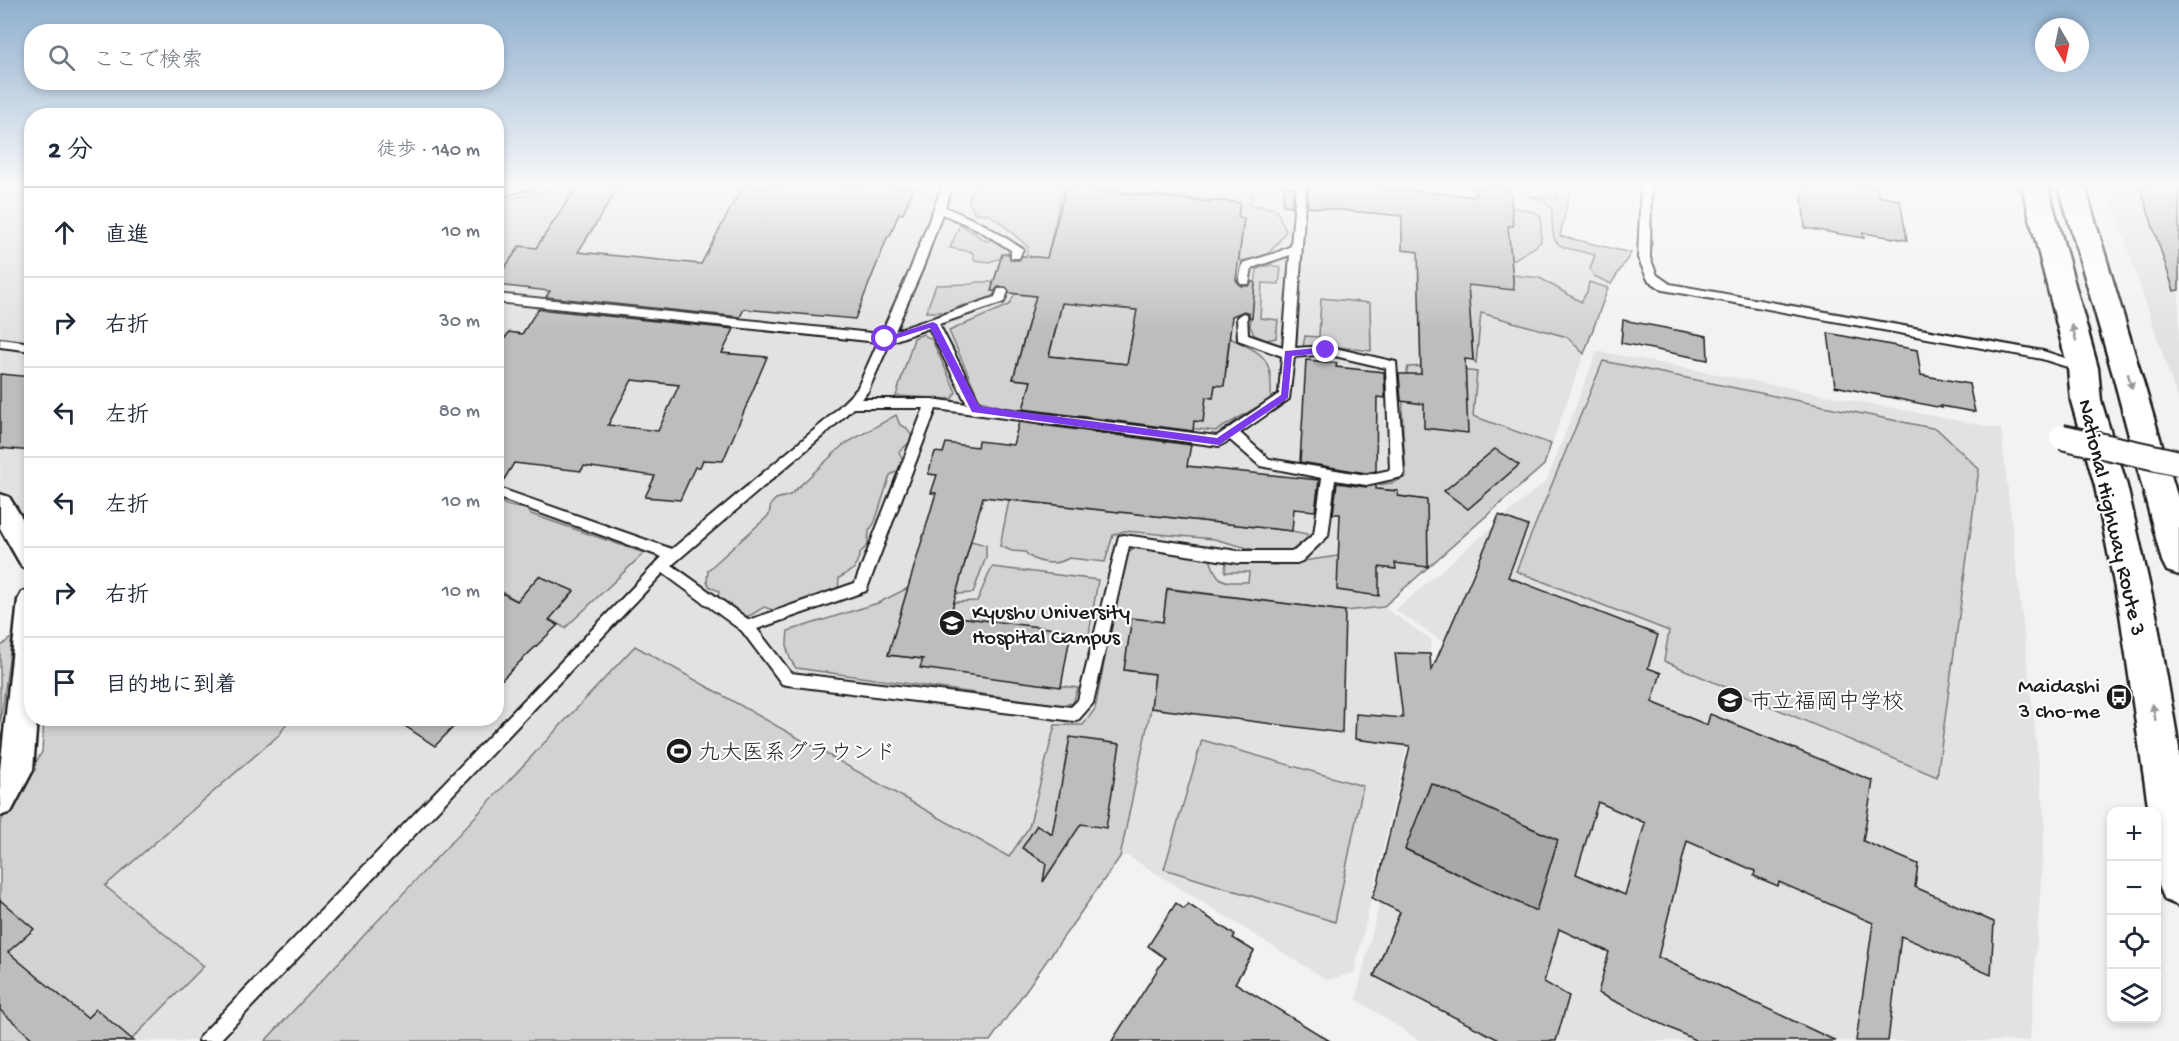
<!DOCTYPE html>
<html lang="ja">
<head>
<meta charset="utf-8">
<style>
  :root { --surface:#fff; --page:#f6f6f7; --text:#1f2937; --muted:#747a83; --line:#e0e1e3 }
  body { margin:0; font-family:"Gochi Hand","Klee One",sans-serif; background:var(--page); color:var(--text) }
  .controls { position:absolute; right:18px; bottom:18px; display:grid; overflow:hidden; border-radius:12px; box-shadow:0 3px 9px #0003 }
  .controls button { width:54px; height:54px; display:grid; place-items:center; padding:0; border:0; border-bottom:2px solid var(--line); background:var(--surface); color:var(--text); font:30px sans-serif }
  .compass { position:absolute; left:2035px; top:18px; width:54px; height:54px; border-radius:50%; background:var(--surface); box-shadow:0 3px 9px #0003; rotate:171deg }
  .stop { position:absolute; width:18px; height:18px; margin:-14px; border:4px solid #7c3aed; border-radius:50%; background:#fff }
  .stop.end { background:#7c3aed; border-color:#fff; box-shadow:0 2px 6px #0008 }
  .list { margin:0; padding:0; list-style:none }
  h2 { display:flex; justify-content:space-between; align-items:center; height:78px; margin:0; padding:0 24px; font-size:26px }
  h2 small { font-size:20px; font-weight:400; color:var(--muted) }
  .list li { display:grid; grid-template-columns:39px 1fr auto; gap:18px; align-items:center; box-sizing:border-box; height:90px; padding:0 24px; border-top:2px solid var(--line) }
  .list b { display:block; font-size:22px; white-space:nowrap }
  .list em { font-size:20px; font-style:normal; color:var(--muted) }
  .icon { flex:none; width:33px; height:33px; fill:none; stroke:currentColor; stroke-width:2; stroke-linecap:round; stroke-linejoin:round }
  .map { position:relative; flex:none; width:2179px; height:1041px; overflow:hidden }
  .search { position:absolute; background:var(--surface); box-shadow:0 3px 9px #0003; left:24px; top:24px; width:480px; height:66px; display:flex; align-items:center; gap:15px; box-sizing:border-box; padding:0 21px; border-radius:24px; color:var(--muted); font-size:22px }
  .panel { position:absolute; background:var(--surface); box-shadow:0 3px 9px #0003; left:24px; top:108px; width:480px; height:618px; border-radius:24px }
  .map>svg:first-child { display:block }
  .built { fill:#e2e2e2 }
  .green { fill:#d2d2d2; stroke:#777; stroke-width:1.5 }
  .water { fill:#a8a8a8; stroke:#707070; stroke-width:1.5 }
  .building { fill:#bdbdbd; stroke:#1c1c1c; stroke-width:1.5; fill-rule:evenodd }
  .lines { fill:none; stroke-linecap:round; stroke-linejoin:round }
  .lane-casing { stroke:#1c1c1c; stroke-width:4 }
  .street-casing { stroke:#1c1c1c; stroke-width:5 }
  .highway-casing { stroke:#1c1c1c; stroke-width:5 }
  .lane { fill:#fff; fill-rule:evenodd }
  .street { fill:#fff; fill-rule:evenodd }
  .highway { fill:#fff; fill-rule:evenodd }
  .street-bridge-casing { stroke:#1c1c1c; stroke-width:28; stroke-linecap:butt }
  .street-bridge { stroke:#fff; stroke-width:24 }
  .oneway { fill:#999 }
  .route { fill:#7c3aed }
  .labels { text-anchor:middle; stroke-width:4.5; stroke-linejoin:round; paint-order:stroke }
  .street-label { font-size:22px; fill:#1c1c1c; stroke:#fff }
  .poi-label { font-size:22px; fill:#1c1c1c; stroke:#fff; text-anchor:start }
</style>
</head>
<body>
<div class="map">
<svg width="2179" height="1041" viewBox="0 0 2179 1041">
  <rect width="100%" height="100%" fill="#f2f2f2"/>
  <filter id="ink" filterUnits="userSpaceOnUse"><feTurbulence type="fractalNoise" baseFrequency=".0167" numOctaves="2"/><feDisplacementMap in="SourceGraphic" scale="12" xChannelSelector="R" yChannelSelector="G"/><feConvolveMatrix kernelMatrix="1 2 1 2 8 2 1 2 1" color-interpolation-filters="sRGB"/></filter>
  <g filter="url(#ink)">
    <g class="built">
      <polygon points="0,187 31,187 31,542 0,496"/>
      <polygon points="497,187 1571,187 1560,236 1631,253 1608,288 1544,465 1383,607 1432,640 1354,973 1327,980 1128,856 1120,857 990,1041 0,1041 0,823 42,752 44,719 496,718"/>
      <polygon points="2107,187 2179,187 2179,403"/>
      <polygon points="1597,351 2001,429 2045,820 2030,1041 1420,1041 1356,999 1443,642 1395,610 1547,480"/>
    </g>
    <g class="green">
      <polygon points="556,187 577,187 536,248 519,246 497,280 497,203"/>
      <polygon points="973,187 1063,187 1047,258 1026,256 1028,247 1000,222 988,214 975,213 968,201"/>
      <path d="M1075 187H1219L1251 190 1252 199 1249 204 1276 209 1286 231C1270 255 1268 257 1239 261L1244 218 1238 217 1240 203Z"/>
      <path d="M1558 187H1571L1560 236 1631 253 1611 284 1594 276 1590 269 1595 255C1557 244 1551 253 1552 209L1543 200 1525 195 1557 199Z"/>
      <polygon points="1511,207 1535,212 1541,217 1541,241 1535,247 1511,261 1509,242 1495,225 1513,226"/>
      <path d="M960 224 986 241C995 238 1003 241 1009 248L1007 256 989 262 975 260 972 252 950 248Z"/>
      <polygon points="1271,265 1281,268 1279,284 1262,283 1260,318 1278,320 1276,338 1266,340 1254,335 1250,326 1257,269"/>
      <polygon points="1467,270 1540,278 1581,302 1587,292 1589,282 1608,288 1584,354 1567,337 1481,313 1476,363 1473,360"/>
      <polygon points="976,282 991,282 997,290 990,299 971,306 963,305 949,312 926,312 936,285 972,284"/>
      <path d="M1015 294 1036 296 1013 379 1043 382 1044 380 1213 398 1215 385H1224L1230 338C1266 355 1272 357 1271 399L1216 431 1007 408 980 401 949 331 1009 305Z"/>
      <polygon points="1064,297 1085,305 1184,315 1130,351 1127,364 1049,356"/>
      <polygon points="1321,298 1370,303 1371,351 1331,346 1303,347 1305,336 1319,337"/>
      <polygon points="923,334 932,340 956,392 952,399 896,396 914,338"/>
      <polygon points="1603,361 1937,429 1979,469 1937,777 1664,661 1669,631 1516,571"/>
      <path d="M1428 366 1477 372 1473 416 1551 444 1544 465 1383 607 1345 611 1167 588 1163 622 1132 618 1124 670 1155 674 1151 708 1120 857 990 1041H265L635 646 1009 857 1029 827 1055 725H1083L1095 709 1125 555C1127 553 1130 550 1133 549 1142 546 1199 555 1210 559 1218 584 1223 582 1248 582L1249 572H1225L1226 562 1275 565 1338 556 1369 560V566L1395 569V563L1428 567 1426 500 1398 496 1397 491 1377 489 1340 490 1392 483 1406 477C1404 441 1398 403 1408 367Z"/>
      <polygon points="896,415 900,425 907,428 912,437 910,442 899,452 904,461 898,471 890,475 875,522 869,531 868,545 861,552 854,569 839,578 838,591 801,605 797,603 794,607 779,612 764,607 751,615 741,618 717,605 719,591 710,587 707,582 708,570 769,515 771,504 776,499 790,495 843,445"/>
      <path d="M496 497C502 507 516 507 527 509L531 514 644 553 565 628 497 589Z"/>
      <path d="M1009 500 1292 531 1307 534V539L1291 551 1270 554 1214 539 1124 531 1113 535 1105 562 1069 558C1056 566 1035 564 1025 552L1012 551 1000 546Z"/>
      <polygon points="971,541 986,545 986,557 973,593 956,594"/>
      <polygon points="992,567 1098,580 1089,634 950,616 954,602 977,601"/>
      <path d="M908 588 888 655 923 659 921 668 1078 688 1073 703 1061 705 796 668C786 655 786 647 788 631L878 603Z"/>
      <polygon points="12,637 0,726 0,647"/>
      <polygon points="44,719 289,719 280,734 105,886 204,966 130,1041 0,1041 0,823 42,752"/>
      <polygon points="1202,740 1363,786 1335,922 1164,869"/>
    </g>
    <polygon class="water" points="1431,783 1558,840 1536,911 1405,849"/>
    <g class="building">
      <polygon points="577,187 619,187 578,252 701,264 742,187 914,187 903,214 899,213 890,236 888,236 855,319 744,309 740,317 546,297 550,291 496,285 496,280 520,246 536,248"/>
      <path d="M1066 187 1209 202 1210 200 1240 203 1238 217 1244 218 1236 280 1241 286H1249L1252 282H1255L1252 318 1249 317V313L1244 311 1232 316 1224 386 1215 385 1213 398 1206 397 1203 422 1194 421 1193 431 1023 409 1031 381 1013 379 1036 296 1010 293 1006 287H998L995 291H991L1002 254H1009L1011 260H1019L1022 256 1047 258ZM1062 303 1137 310 1127 364 1049 356Z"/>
      <polygon points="1284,187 1294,187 1292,206 1283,205"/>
      <polygon points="1308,187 1373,187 1476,197 1475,187 1510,187 1513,226 1508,226 1514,290 1468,285 1473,360 1465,359 1468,433 1424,428 1424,404 1401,401 1399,374 1421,374 1418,252 1402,250 1402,216 1307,207"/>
      <polygon points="1801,187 1877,187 1878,196 1900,200 1907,240 1863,233 1864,238 1805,228"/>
      <polygon points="2140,187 2179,187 2179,290 2174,291"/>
      <path d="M538 309 734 329 722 353 767 357 723 461 703 460 700 467H695L680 500 645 497 655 476 584 466 581 471 514 463 500 486 496 485V352L509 332 522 334ZM632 380 679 385 658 431 608 425Z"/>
      <polygon points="1623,320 1707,336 1708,360 1621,343"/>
      <polygon points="1828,333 1917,350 1921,375 1969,384 1975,412 1941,406 1942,408 1835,386"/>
      <polygon points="1306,360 1337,363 1336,367 1384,372 1385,398 1377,397 1376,471 1366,473 1300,462"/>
      <polygon points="0,374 32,377 32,451 0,448"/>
      <polygon points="1019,422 1191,445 1187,466 1319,480 1315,511 1294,509 1292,531 983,497 950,616 1071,631 1061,687 920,668 923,659 888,655 936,493 931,493 937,475 928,474 935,452 943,453 946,443 977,447 978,441 1013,445"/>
      <polygon points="1495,449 1519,465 1468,509 1444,491"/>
      <polygon points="1337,483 1366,487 1376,485 1376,489 1398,491 1398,496 1427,500 1428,567 1395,563 1396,569 1379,567 1379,596 1337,590 1340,514 1333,514"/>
      <path d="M1499 515 1528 526 1508 577 1658 635 1648 668 1661 673 1652 702 1707 725 1710 714 1873 781 1863 841 1918 864 1915 887 1994 922 1991 975 1901 936 1888 1041H1856L1873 923 1779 882 1778 886 1754 876 1755 871 1687 841 1658 957 1836 1041H1697L1598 993 1609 952 1559 929 1544 982 1569 996 1556 1041H1501L1374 976 1400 912 1372 898 1378 883 1410 746 1355 739 1356 714 1403 718 1395 653 1430 654 1431 672ZM1431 783 1558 840 1536 911 1405 849ZM1598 802 1645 823 1625 895 1576 874Z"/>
      <polygon points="539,576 574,591 549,620 558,625 496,685 496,590 517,601"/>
      <polygon points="1167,589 1345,611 1342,733 1151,708 1155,674 1124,670 1132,618 1163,622"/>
      <polygon points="393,718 462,718 435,746"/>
      <polygon points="1070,737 1120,744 1106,828 1081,824 1043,882 1046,863 1022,848 1037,825 1052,834"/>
      <polygon points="0,900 34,929 8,952 87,1018 96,1009 134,1041 35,1041 0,1010"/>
      <polygon points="1176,903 1184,909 1188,904 1235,935 1233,938 1254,951 1235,983 1330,1041 1112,1041 1165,958 1148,946"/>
    </g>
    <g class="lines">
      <defs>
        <g id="lane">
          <polygon points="513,187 533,187 496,198 496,192"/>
          <path d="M942 187H952L945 207 985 225 1023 249 1019 258H1011V250L977 229 942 214 922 270 895 331 995 297 998 289H1006L1008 292 1004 302 939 324 981 406 1217 436 1279 394 1282 356 1238 340 1237 317 1243 313 1247 314 1248 335 1283 347 1290 255 1252 268 1249 284H1241L1239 281 1243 263 1276 253 1291 246 1296 187H1306L1295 348 1326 346 1396 362 1404 473 1402 477 1366 485 1335 480 1328 536 1302 561 1297 563H1238L1129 546 1093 703 1079 719 1074 721 787 685 782 684 742 631 663 573 219 1041H198L201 1035 662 557 496 497V487L672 549 825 421 857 389 878 342 496 302V294L881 334 910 270ZM929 328 967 404 932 399H862L868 391 890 342ZM1326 354 1386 368 1390 470 1366 475 1269 459 1240 433 1289 399 1294 357ZM853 408H924L855 583 749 620 672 565 833 427ZM936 409 1219 446 1230 440 1260 466 1322 478 1314 534 1294 551H1238L1124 535 1119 536 1078 700 1071 707 791 673 757 629 866 591Z"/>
          <polygon points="1641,187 1651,187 1650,258 1657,275 1670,284 2043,351 2087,365 2089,368 2083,372 2042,359 1663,290 1648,280 1638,258"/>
          <polygon points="0,339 32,343 32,351 0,347"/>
        </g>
        <g id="street">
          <polygon points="0,494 9,497 32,534 32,570 22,567 0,528"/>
          <polygon points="32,588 32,718 37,718 33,770 11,812 0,816 0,770 18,600 22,592"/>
        </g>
        <g id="highway">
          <polygon points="2022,187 2048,187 2098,368 2101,401 2127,486 2156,614 2179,748 2179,906 2165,900 2159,886 2156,870 2156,812 2149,812 2120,614 2095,486 2071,401 2068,368"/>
          <polygon points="2059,187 2085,187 2179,502 2179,575 2167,571 2162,561 2113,375"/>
        </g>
      </defs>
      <use href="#lane" class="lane-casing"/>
      <use href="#street" class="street-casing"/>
      <use href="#highway" class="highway-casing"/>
      <use href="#lane" class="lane"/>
      <use href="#street" class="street"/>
      <use href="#highway" class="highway"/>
      <defs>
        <polyline id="street-bridge" points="2062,437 2179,463"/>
      </defs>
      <use href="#street-bridge" class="street-bridge-casing"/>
      <use href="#street-bridge" class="street-bridge"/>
    </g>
    <defs><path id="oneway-solid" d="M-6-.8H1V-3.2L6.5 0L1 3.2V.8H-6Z" transform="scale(1.5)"/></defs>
    <g class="oneway">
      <use href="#oneway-solid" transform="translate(2074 333) rotate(-105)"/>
      <use href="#oneway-solid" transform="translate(2130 381) rotate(74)"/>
      <use href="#oneway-solid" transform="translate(2154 712) rotate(-100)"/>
    </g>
  </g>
  <linearGradient id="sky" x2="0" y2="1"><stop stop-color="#8eafce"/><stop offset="0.56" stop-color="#f9f9f9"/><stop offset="1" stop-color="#f9f9f9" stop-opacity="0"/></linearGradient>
  <rect width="2179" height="333" fill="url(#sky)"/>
  <polygon class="route" points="933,322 937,324 979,406 1217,438 1281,395 1285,351 1326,347 1330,350 1326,353 1292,356 1288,398 1219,445 972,412 930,328 885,342 880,339"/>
  <defs>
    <symbol id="university-disc" viewBox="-11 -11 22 22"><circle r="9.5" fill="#1c1c1c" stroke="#fff"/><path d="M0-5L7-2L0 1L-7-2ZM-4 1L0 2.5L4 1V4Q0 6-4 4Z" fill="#fff"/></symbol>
    <symbol id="bus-disc" viewBox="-11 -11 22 22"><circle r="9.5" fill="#1c1c1c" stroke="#fff"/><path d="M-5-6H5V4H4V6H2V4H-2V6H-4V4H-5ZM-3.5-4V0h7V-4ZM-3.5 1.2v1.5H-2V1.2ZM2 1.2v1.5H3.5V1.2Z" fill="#fff"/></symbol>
    <symbol id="school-disc" viewBox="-11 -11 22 22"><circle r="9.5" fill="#1c1c1c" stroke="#fff"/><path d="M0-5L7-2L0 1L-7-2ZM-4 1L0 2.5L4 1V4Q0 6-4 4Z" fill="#fff"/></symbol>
    <symbol id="stadium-disc" viewBox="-11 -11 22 22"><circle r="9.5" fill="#1c1c1c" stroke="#fff"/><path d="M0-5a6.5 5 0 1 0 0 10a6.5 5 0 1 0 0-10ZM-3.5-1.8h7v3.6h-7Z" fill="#fff"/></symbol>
  </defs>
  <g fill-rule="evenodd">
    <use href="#university-disc" x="937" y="608" width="30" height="30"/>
    <use href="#bus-disc" x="2104" y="682" width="30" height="30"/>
    <use href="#school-disc" x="1715" y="685" width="30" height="30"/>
    <use href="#stadium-disc" x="664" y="736" width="30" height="30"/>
  </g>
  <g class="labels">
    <g class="street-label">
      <text transform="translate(2114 517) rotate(77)" y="8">National Highway Route 3</text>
    </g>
    <g class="poi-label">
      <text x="972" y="618">Kyushu University<tspan x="972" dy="25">Hospital Campus</tspan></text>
      <text x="2100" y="692" text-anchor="end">Maidashi<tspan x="2100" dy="25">3 cho-me</tspan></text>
      <text x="1750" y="708">市立福岡中学校</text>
      <text x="698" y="759">九大医系グラウンド</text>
    </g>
  </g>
</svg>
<div class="controls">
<button>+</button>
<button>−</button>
<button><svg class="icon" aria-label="locate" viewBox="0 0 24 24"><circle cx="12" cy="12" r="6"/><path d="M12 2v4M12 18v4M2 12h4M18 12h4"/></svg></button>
<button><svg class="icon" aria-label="layers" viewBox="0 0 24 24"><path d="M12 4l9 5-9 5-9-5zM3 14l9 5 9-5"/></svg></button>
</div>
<svg class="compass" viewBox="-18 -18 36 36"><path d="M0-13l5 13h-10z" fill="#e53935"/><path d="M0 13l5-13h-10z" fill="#747a83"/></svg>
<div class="stop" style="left:885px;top:339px"></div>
<div class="stop end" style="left:1326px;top:350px"></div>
<div class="search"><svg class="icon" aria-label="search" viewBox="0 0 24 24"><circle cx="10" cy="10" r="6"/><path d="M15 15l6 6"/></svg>ここで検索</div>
<section class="panel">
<h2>2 分<small>徒歩 · 140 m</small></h2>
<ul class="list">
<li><svg class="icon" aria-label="ahead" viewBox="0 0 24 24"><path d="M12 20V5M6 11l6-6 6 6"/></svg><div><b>直進</b></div><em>10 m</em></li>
<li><svg class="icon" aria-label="right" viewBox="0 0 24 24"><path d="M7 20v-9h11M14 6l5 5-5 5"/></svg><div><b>右折</b></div><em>30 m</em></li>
<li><svg class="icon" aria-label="left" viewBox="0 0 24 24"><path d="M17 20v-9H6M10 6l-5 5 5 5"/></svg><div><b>左折</b></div><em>80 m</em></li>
<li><svg class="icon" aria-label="left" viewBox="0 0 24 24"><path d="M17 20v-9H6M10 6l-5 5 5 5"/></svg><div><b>左折</b></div><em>10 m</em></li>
<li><svg class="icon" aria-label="right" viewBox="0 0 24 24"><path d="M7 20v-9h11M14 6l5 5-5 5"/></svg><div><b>右折</b></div><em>10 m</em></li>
<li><svg class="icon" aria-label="arrive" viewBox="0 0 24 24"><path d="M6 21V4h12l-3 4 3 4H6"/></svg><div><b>目的地に到着</b></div></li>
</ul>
</section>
</div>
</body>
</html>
